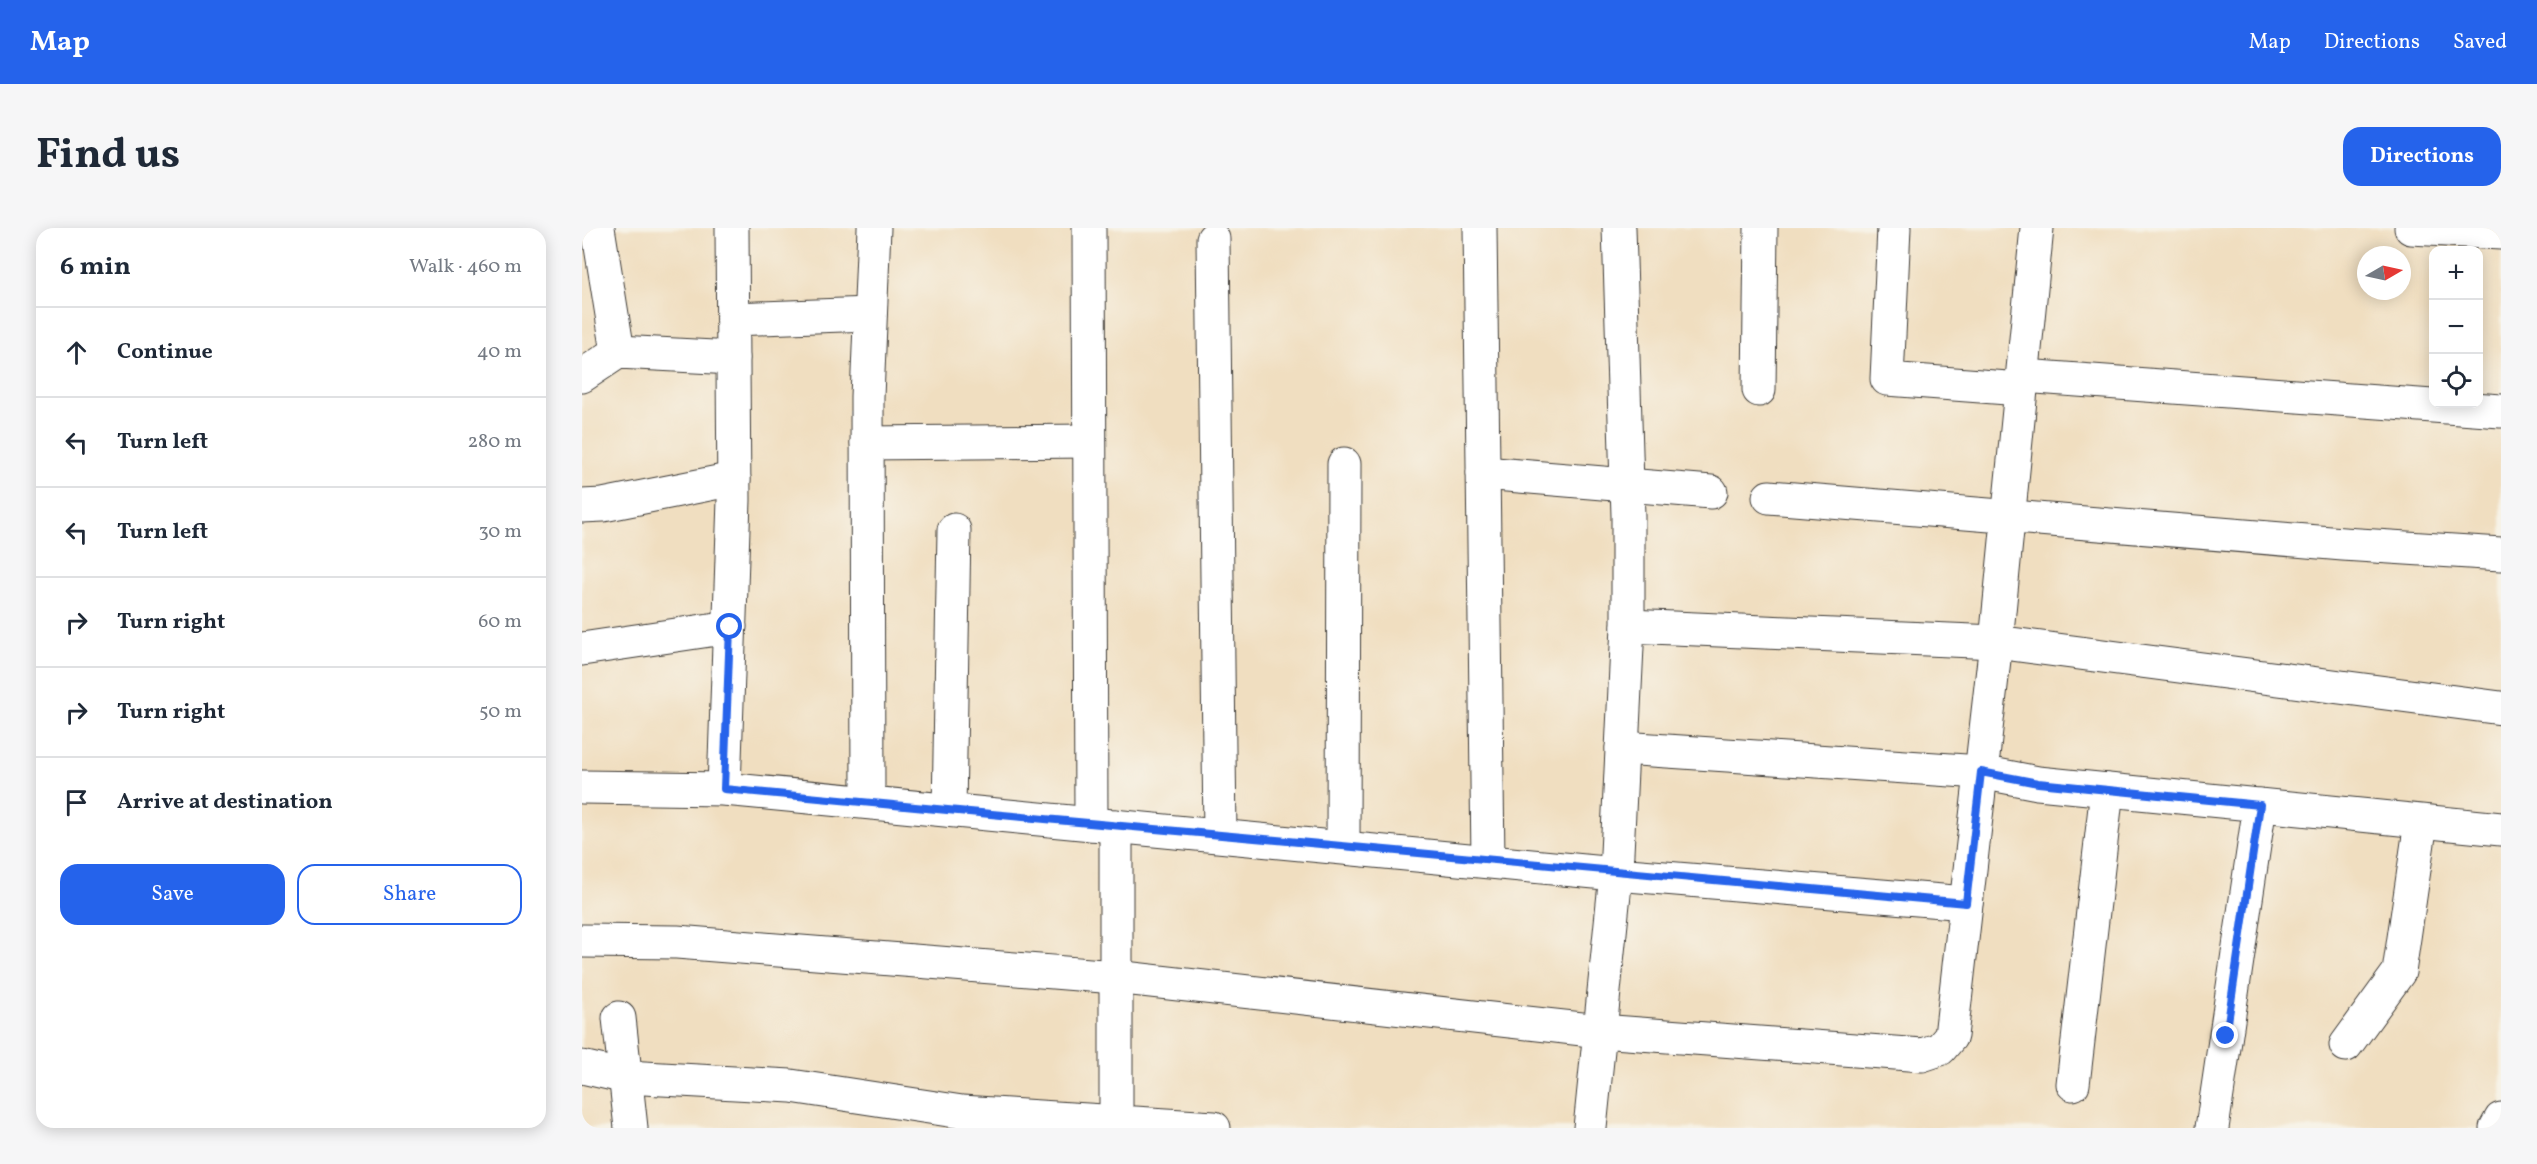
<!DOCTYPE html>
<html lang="en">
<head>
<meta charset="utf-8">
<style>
  :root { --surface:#fff; --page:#f6f6f7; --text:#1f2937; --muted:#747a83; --line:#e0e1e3; --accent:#2563eb }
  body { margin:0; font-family:Vollkorn,serif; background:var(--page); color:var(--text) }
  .controls { position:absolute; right:18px; top:18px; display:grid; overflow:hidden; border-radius:12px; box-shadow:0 3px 15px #0003 }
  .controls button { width:54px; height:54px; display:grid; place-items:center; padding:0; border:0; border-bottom:2px solid var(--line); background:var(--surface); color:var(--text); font:30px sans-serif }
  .compass { position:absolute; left:1775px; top:18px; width:54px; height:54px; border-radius:50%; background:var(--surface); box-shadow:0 3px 15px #0003; rotate:81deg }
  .stop { position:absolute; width:18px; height:18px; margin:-14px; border:4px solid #2563eb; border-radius:50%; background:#fff }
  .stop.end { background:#2563eb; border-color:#fff; box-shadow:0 2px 6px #0008 }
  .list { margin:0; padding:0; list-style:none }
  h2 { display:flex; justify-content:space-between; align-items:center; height:78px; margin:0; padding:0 24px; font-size:26px }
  h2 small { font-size:20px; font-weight:400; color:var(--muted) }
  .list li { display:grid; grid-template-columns:39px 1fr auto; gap:18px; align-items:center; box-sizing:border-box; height:90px; padding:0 24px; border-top:2px solid var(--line) }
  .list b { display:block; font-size:22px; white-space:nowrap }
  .list em { font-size:20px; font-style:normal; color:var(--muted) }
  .actions { display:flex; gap:12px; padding:18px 24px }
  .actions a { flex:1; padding:14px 0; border:2px solid var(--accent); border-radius:18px; text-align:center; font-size:21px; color:var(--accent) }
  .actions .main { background:var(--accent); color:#fff }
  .icon { flex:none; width:33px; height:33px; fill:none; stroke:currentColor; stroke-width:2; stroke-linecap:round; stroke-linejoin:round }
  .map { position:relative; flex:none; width:1919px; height:900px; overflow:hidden; border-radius:18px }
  header { display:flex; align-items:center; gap:36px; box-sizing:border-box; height:84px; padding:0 30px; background:var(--accent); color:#fff }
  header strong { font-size:28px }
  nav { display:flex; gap:33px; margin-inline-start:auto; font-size:21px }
  .intro { display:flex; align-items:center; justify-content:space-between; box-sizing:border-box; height:144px; padding:0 36px }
  h1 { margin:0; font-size:42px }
  .button { padding:15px 27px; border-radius:18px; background:var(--accent); color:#fff; font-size:21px; font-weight:700 }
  main { display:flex; gap:36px; padding:0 36px }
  aside { flex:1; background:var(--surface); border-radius:18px; box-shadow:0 3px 15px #0003 }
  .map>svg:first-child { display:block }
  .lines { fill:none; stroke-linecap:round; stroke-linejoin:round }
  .minor-casing { stroke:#3c3935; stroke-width:35 }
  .minor { stroke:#fff; stroke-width:33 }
  .route { stroke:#2563eb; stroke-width:8 }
</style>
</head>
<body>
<header>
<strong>Map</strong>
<nav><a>Map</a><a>Directions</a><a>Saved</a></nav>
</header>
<div class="intro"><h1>Find us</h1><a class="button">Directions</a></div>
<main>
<aside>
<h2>6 min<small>Walk · 460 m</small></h2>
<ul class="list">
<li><svg class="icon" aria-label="ahead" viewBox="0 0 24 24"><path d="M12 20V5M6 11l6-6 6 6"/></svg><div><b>Continue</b></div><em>40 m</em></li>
<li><svg class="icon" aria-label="left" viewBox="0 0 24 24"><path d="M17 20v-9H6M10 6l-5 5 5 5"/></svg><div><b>Turn left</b></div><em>280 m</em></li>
<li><svg class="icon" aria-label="left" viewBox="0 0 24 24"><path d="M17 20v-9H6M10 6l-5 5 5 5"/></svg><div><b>Turn left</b></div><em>30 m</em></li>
<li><svg class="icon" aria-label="right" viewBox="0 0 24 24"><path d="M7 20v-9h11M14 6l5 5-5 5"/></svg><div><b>Turn right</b></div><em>60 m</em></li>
<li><svg class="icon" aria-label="right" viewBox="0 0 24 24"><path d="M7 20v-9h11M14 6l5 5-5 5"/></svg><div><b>Turn right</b></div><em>50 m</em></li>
<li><svg class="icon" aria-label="arrive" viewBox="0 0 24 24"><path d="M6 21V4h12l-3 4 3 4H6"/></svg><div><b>Arrive at destination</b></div></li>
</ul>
<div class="actions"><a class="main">Save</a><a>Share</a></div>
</aside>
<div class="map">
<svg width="1919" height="900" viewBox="0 0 1919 900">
  <rect width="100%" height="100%" fill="#f7f3e8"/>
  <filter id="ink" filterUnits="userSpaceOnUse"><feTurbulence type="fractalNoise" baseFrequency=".0167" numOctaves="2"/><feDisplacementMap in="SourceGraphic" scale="12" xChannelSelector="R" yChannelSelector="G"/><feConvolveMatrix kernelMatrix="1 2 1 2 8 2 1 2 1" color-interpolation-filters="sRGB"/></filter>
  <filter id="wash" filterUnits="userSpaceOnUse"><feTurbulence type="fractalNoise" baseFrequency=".008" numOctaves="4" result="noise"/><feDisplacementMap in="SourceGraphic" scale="24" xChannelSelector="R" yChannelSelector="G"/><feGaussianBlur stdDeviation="1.35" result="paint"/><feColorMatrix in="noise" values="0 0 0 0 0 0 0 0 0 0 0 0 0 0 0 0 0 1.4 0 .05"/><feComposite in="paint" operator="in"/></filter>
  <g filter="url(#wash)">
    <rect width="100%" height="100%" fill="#f0dec0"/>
  </g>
  <g filter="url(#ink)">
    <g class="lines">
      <defs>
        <g id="minor">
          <polyline points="16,0 36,124"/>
          <polyline points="507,0 509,596"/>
          <polyline points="898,0 906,632"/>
          <polyline points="1312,0 1305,151 1439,161"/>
          <polyline points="1829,0 1919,5"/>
          <polyline points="631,11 638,607"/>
          <polyline points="151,91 288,86"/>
          <polyline points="0,148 36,124 151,130"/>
          <polyline points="1441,148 1919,183"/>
          <polyline points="1177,162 1179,0"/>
          <polyline points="285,215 507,213"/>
          <polyline points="901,245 1129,264"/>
          <polyline points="1187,269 1761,316 1919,326"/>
          <polyline points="0,278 21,277 152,251"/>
          <polyline points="1046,398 1414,414 1919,480"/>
          <polyline points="0,421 148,399"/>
          <polyline points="1040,520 1399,544 1456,555 1919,601"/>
          <polyline points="0,559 142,561 1034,646 1384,675"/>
          <polyline points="142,561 152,272 150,0"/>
          <polyline points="286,574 285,169 292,0"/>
          <polyline points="367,582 372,302"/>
          <polyline points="761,618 762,236"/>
          <polyline points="0,713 95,714 533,749 1018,803 1340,827 1358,821 1369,808 1414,414 1455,0"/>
          <polyline points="37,790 49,900"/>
          <polyline points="1764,817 1817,744 1839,594"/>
          <polyline points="0,839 44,849 209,858 380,884 632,900"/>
          <polyline points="1491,856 1525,562"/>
          <polyline points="534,900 534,598"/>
          <polyline points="1008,900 1034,646 1046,398 1046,288 1037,0"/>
          <polyline points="1630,900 1678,577"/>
          <polyline points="1914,900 1919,891"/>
        </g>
      </defs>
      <use href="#minor" class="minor-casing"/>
      <use href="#minor" class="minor"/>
    </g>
  </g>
  <g class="lines" filter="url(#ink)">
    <path class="route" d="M148 399 142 561C556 600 970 640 1384 675L1399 544 1456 555 1678 577 1644 808"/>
  </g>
</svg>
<div class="controls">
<button>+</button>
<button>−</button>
<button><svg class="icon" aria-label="locate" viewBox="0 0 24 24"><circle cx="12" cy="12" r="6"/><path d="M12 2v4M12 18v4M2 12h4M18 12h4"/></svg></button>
</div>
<svg class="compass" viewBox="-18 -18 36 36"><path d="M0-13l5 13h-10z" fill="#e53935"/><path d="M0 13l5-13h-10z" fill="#747a83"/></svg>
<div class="stop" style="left:148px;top:399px"></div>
<div class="stop end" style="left:1644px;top:808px"></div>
</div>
</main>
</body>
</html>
